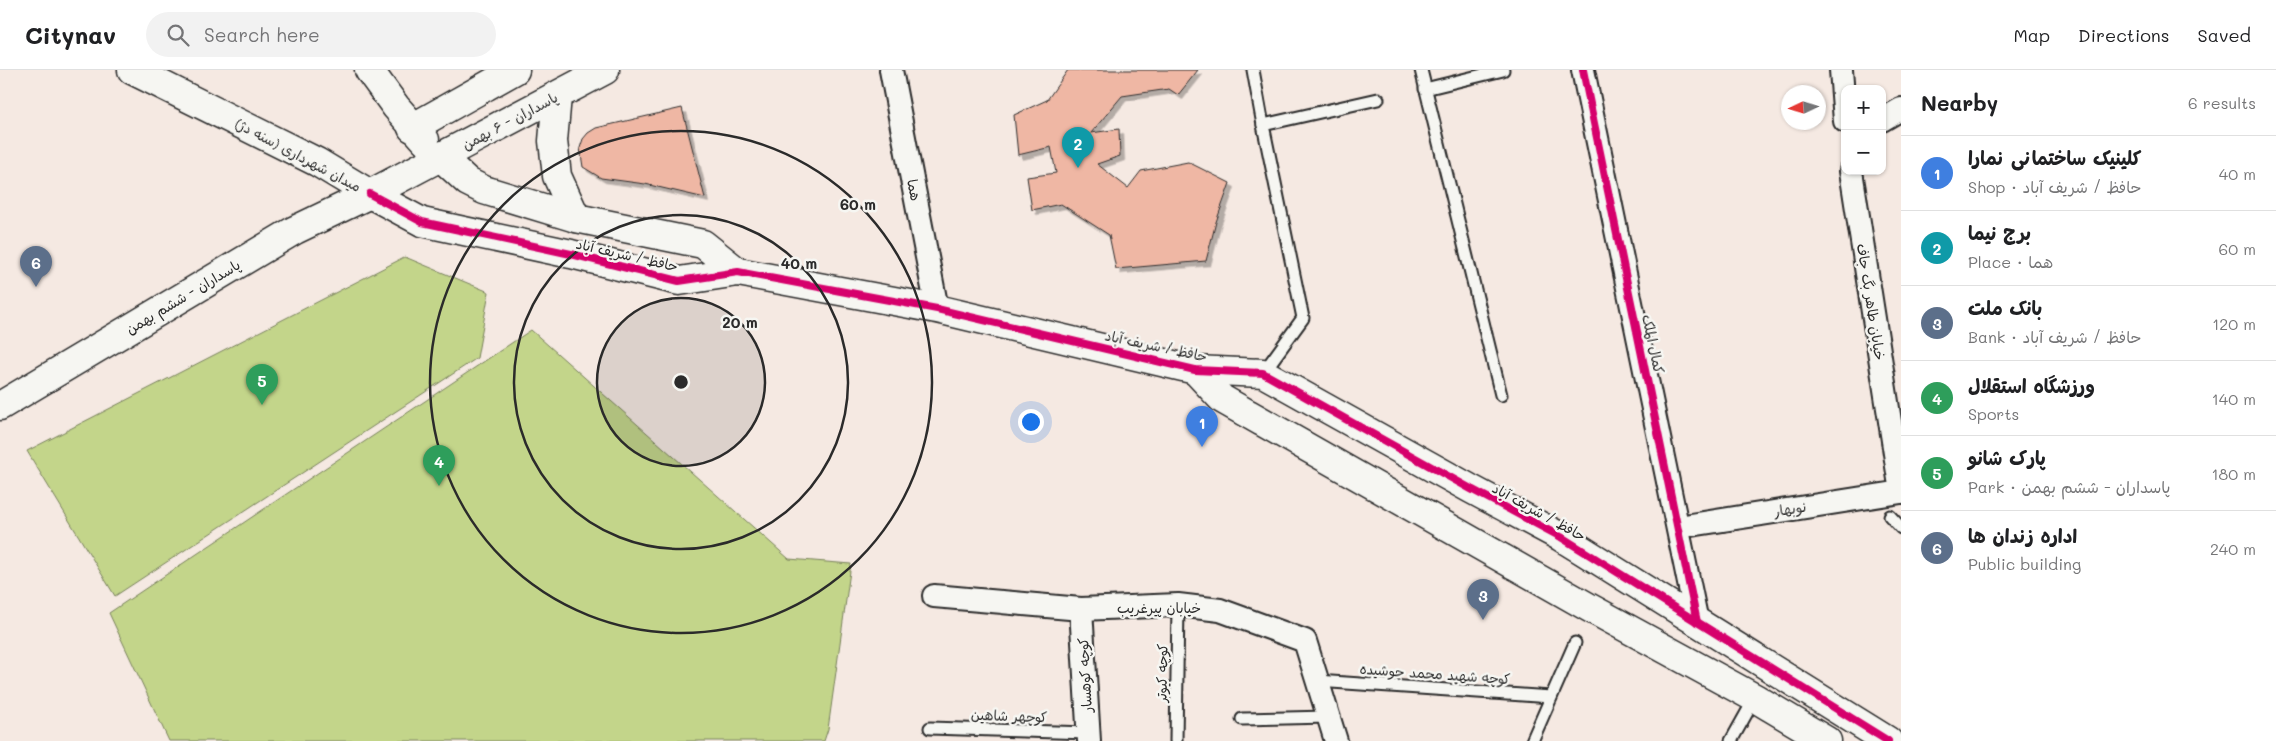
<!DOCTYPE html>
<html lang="en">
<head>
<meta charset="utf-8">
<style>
  :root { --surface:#fff; --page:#f2f2f2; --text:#202124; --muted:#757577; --line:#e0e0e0; --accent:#d93025 }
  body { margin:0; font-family:Mali,"Playpen Sans Arabic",sans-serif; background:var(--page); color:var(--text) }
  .controls { position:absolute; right:15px; top:15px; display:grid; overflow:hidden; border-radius:10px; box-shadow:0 1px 4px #0004 }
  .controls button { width:45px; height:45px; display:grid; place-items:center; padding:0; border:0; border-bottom:1px solid var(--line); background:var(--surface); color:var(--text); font:25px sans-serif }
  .compass { position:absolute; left:1781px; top:15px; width:45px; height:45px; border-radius:50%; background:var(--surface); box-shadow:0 1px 4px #0004; rotate:266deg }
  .you { position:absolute; left:1030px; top:351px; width:18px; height:18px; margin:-12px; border:4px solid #fff; border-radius:50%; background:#1a73e8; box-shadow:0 0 0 8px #1a73e833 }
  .badge { display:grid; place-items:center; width:32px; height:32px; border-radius:50%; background:var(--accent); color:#fff; font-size:16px; font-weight:700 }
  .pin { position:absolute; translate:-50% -41px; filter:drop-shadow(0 1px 2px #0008) }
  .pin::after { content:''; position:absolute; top:26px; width:18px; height:15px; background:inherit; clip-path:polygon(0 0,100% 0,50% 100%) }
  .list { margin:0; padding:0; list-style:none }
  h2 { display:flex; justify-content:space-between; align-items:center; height:65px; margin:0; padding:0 20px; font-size:21px }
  h2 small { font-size:16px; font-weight:400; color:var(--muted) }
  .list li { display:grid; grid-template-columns:32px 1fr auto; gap:15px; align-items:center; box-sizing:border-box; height:75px; padding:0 20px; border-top:1px solid var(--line) }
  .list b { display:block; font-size:19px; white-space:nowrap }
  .list p { margin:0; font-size:16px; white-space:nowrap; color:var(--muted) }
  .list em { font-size:16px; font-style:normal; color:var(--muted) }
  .icon { flex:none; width:28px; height:28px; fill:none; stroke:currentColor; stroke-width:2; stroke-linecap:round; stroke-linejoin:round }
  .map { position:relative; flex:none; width:1901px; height:671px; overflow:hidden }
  header { display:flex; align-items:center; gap:30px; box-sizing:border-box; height:70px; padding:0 25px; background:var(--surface); border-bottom:1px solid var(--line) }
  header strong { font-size:24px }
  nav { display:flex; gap:28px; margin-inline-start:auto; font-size:18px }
  .search { width:350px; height:45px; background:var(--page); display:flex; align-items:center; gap:12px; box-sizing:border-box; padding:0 18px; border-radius:28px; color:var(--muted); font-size:19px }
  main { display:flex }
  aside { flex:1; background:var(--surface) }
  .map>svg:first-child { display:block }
  .green { fill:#c3d58a; stroke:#77805a }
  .building { fill:#efb7a4; stroke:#2b2b2b; filter:url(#shadow) }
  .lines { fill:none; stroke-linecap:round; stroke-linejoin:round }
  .service-casing { stroke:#2b2b2b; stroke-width:15 }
  .minor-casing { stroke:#2b2b2b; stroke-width:26 }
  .tertiary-casing { stroke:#2b2b2b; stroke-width:31 }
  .secondary-casing { stroke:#2b2b2b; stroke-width:31 }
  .service { stroke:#f6f6f2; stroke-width:11 }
  .minor { stroke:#f6f6f2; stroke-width:22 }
  .tertiary { stroke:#f6f6f2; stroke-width:28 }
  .secondary { stroke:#f6f6f2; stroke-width:28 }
  .cycleway-casing { stroke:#f6f6f2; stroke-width:11 }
  .cycleway { stroke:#d6006c; stroke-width:8 }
  .ring { fill:none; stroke:#2b2b2b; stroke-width:2.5 }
  .labels { text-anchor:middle; stroke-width:5; stroke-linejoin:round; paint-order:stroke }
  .street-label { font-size:14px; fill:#2b2b2b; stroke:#f6f6f2 }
  .centre { fill:#2b2b2b; stroke:#f6f6f2; stroke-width:2.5 }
  .ring-label { font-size:15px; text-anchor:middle; font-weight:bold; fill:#2b2b2b; stroke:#f6f6f2; stroke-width:5; stroke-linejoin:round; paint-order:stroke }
</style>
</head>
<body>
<header>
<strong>Citynav</strong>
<div class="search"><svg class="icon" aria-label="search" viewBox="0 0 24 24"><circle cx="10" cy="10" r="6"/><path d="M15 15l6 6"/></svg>Search here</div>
<nav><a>Map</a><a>Directions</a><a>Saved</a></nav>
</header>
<main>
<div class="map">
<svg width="1901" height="671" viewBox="0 0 1901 671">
  <defs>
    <filter id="shadow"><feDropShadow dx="4.5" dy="4.5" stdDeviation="0" flood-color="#0004"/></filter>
  </defs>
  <rect width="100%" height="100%" fill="#f5e9e2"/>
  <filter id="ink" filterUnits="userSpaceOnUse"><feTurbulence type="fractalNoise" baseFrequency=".02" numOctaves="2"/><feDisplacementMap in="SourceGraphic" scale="10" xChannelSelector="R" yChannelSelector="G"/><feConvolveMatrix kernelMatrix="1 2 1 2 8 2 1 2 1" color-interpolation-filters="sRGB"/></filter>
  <g filter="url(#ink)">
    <g class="green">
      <polygon points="405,187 489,222 477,288 115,526 27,381"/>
      <polygon points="531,260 789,489 851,494 828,659 824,671 169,671 109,543"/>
    </g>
    <g class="building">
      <polygon points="1068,0 1198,0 1178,25 1169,19 1122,26 1091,63 1119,59 1120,86 1097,94 1128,118 1141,101 1188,92 1230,113 1216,152 1206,191 1116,199 1109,165 1061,134 1032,140 1027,107 1056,103 1051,77 1018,85 1014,45 1047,30"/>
      <polygon points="682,38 705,128 645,114 601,108 583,97 580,78 583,69 588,63 596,58"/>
    </g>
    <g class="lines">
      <defs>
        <g id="service">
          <polyline points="1253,0 1263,55"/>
          <polyline points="1421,0 1501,325"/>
          <polyline points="1425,19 1503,0"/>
          <polyline points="1263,303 1303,248 1263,55 1378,29"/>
          <polyline points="1890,446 1901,458"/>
          <polyline points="1317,611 1551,627"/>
          <polyline points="1242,649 1328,647"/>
          <polyline points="930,658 1088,663"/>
          <polyline points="1176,671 1178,535"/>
          <polyline points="1532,671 1575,573"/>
          <polyline points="1731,671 1755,628"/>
        </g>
        <g id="minor">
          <polyline points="891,0 937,239"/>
          <polyline points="1583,0 1697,552"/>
          <polyline points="1841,0 1845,51"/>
          <polyline points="1882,50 1901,39"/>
          <polyline points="1851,101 1901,422"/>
          <polyline points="1678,457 1901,422"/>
          <polyline points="934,526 1081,539 1178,535 1220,540 1305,571 1336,671"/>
          <polyline points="1081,539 1089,671"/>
        </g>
        <g id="tertiary">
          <polyline points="442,88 468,112 484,120 576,148 703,174 738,202"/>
          <polyline points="370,124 422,152 571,184 679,211 738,202 937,239 1195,300 1263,303 1471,419 1561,467 1888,671"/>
          <polyline points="1195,300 1222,329 1590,538 1755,628 1827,671"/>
        </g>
        <g id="secondary">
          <polyline points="132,0 317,92 370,124 605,0"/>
          <polyline points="369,0 396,37 425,70"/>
          <polyline points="557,26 553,71 557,106 576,148"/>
          <polyline points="412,58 515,0"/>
          <polyline points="0,336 295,160 370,124"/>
        </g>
      </defs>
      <use href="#service" class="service-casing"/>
      <use href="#minor" class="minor-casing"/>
      <use href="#tertiary" class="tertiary-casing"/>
      <use href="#secondary" class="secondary-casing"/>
      <use href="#service" class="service"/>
      <use href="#minor" class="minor"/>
      <use href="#tertiary" class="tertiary"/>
      <use href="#secondary" class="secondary"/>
      <defs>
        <g id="cycleway">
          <polyline points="1583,0 1697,552"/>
          <polyline points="370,124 422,152 571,184 679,211 738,202 937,239 1195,300 1263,303 1471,419 1561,467 1888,671"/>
        </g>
      </defs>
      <use href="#cycleway" class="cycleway-casing"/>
      <use href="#cycleway" class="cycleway"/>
    </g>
  </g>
  <circle cx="681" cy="312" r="84" fill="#2b2b2b" fill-opacity=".12"/>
  <g class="ring">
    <circle cx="681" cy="312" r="84"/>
    <circle cx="681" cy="312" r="167"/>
    <circle cx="681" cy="312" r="251"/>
  </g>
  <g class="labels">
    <g class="street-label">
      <text transform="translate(510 51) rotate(-28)" y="5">پاسداران - ۶ بهمن</text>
      <text transform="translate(298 85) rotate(28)" y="5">میدان شهرداری (سنه دژ)</text>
      <text transform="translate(914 120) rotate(79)" y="5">هما</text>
      <text transform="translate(627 185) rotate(13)" y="5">حافظ / شریف آباد</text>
      <text transform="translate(183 227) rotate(-31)" y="5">پاسداران - ششم بهمن</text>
      <text transform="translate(1871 232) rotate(81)" y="5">خیابان طاهر بگ جاف</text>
      <text transform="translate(1653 274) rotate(78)" y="5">کمال الملک</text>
      <text transform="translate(1156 276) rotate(12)" y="5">حافظ / شریف آباد</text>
      <text transform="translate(1790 439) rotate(-9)" y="5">نوبهار</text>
      <text transform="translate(1539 442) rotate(29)" y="5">حافظ / شریف آباد</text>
      <text x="1159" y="543">خیابان پیرغریب</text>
      <text transform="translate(1162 603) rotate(-89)" y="5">کوچه کبوتر</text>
      <text transform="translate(1435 604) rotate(4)" y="5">کوچه شهید محمد جوشیده</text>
      <text transform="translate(1085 605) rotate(-93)" y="5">کوچه کوهسار</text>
      <text transform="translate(1009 646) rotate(2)" y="5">کوچهر شاهین</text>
    </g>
  </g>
  <circle cx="681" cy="312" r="8" class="centre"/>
  <g class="ring-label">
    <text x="858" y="140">60 m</text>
    <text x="799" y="199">40 m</text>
    <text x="740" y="258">20 m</text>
  </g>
</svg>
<div class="controls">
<button>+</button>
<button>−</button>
</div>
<svg class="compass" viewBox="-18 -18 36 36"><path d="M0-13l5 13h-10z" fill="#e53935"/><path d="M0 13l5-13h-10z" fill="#757577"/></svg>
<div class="you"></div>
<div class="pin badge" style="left:1202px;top:377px;background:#3f7fe0">1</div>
<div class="pin badge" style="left:1078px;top:98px;background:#0f9aa8">2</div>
<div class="pin badge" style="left:1483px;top:550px;background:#5c6f8a">3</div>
<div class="pin badge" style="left:439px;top:416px;background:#2e9e5b">4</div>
<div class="pin badge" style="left:262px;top:335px;background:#2e9e5b">5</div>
<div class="pin badge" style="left:36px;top:217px;background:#5c6f8a">6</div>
</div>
<aside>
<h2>Nearby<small>6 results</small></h2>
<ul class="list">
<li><span class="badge" style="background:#3f7fe0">1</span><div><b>کلینیک ساختمانی نمارا</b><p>Shop · حافظ / شریف آباد</p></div><em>40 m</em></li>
<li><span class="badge" style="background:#0f9aa8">2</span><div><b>برج نیما</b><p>Place · هما</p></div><em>60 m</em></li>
<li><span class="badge" style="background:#5c6f8a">3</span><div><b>بانک ملت</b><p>Bank · حافظ / شریف آباد</p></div><em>120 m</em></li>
<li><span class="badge" style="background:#2e9e5b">4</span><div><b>ورزشگاه استقلال</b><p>Sports</p></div><em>140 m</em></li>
<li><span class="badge" style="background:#2e9e5b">5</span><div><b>پارک شانو</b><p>Park · پاسداران - ششم بهمن</p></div><em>180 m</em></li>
<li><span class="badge" style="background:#5c6f8a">6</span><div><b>اداره زندان ها</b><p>Public building</p></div><em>240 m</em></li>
</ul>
</aside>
</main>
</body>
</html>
